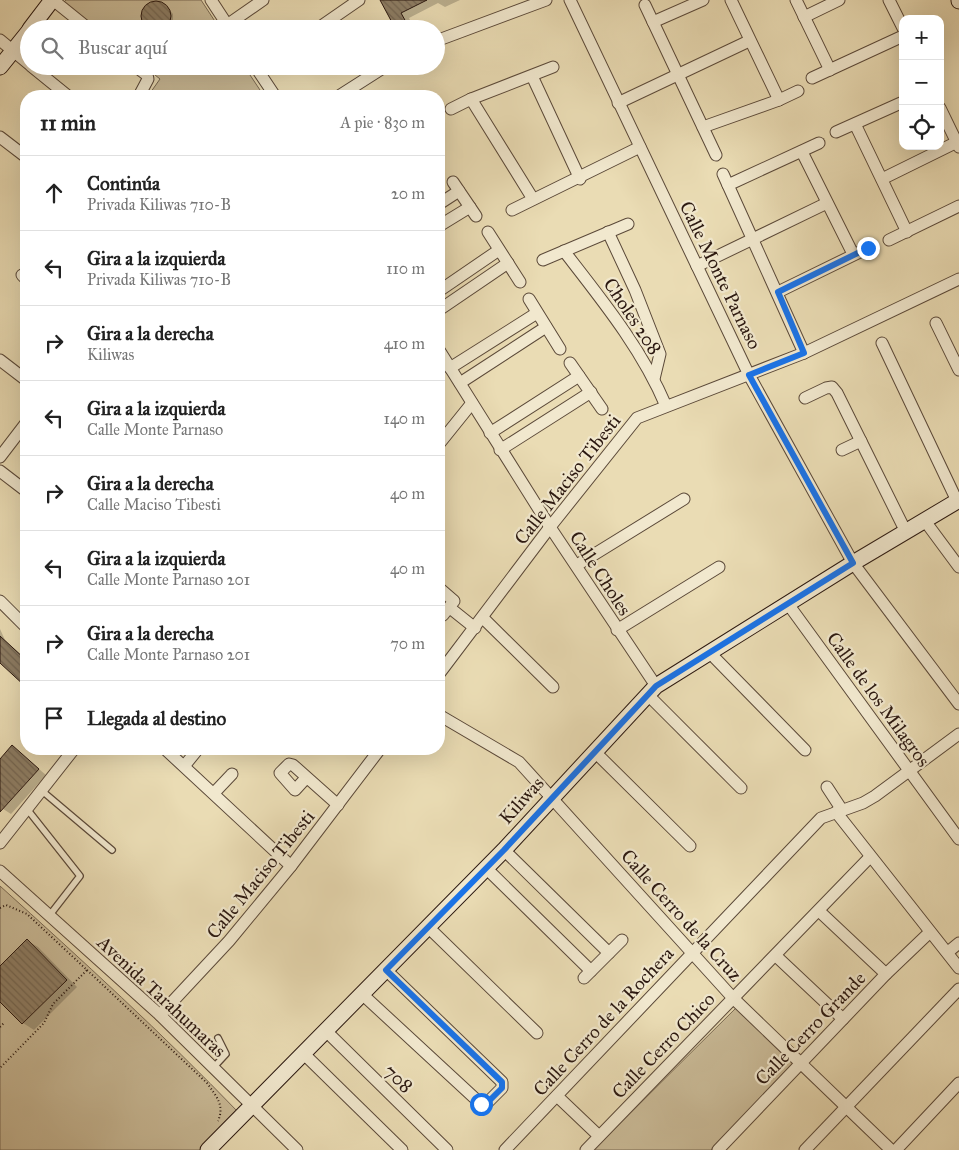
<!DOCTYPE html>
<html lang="es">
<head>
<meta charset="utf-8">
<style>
  :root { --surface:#fff; --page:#f2f2f2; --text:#222; --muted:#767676; --line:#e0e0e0 }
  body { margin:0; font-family:"IM FELL Great Primer",serif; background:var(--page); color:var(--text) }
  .controls { position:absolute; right:15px; top:15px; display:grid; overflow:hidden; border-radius:10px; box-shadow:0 5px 20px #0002 }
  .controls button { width:45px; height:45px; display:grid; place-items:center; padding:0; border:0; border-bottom:1px solid var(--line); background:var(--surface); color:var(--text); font:25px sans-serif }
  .stop { position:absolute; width:15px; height:15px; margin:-11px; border:4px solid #1a73e8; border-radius:50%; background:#fff }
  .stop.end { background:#1a73e8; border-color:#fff; box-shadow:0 1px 5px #0008 }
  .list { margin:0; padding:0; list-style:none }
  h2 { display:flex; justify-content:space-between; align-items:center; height:65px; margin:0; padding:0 20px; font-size:21px }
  h2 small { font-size:16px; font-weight:400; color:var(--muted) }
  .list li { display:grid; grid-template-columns:32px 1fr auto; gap:15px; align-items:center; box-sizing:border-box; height:75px; padding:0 20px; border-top:1px solid var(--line) }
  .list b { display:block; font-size:19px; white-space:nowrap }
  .list p { margin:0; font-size:16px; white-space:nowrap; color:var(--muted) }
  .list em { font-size:16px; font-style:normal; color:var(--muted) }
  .icon { flex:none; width:28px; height:28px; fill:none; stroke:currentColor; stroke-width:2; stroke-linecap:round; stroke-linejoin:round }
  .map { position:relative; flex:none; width:959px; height:1150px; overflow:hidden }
  .search { position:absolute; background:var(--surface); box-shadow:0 5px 20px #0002; left:20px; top:20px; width:425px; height:55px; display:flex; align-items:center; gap:12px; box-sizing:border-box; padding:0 18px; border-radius:28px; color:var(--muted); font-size:19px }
  .panel { position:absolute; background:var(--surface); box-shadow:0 5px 20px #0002; left:20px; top:90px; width:425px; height:665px; border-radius:20px }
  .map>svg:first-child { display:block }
  .park { fill:#cabb98; stroke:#7a6a54 }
  .shadow { fill:#0003 }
  .building { fill:url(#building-back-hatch); stroke:#2b1810 }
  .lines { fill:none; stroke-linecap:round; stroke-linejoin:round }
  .lane-casing { stroke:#5b4939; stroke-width:8 }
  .street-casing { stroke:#5b4939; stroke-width:13 }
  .secondary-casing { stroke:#2b1810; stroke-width:17 }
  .path { stroke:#2b1810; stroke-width:2; stroke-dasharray:1 2.5; stroke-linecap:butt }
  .lane { stroke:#f1e8ce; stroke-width:5.5 }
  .street { stroke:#f1e8ce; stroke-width:11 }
  .secondary { stroke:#f1e8ce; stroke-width:15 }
  .route { stroke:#1a73e8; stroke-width:6 }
  .labels { text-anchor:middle; stroke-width:4.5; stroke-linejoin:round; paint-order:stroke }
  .street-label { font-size:19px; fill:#2b1810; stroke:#f1e8ce }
</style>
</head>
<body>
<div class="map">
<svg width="959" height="1150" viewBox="0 0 959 1150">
  <defs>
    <pattern id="building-back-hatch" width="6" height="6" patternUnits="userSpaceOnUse" patternTransform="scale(1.25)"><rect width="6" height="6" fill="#8e7e65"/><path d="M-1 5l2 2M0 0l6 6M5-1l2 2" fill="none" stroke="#746652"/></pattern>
  </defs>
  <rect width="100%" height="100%" fill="#eadcb4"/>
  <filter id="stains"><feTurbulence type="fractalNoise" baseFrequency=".004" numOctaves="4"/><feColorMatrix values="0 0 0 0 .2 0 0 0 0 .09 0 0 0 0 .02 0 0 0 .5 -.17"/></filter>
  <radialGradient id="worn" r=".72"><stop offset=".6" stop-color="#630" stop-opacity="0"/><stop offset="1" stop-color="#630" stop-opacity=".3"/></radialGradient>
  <g class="park">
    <polygon points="66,0 201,0 220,29 97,29 64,2"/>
    <polygon points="144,66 244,66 264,96 148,96 160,79"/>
    <path d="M0 886C82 960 163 1034 239 1113L204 1150H0Z"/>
    <polygon points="739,1005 795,1062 711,1150 593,1150"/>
  </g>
  <g class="shadow">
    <polygon points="382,0 460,0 445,7 438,3 409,18 413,27 398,29"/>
    <polygon points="152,3 164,4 173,14 173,25 169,29 148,29 142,22 143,10"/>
    <polygon points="0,629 5,640 26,659 26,686 0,662"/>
    <polygon points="13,747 46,775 11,814 0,807 0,761"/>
    <polygon points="28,941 38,947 77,987 34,1030 23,1023 0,1000 0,968"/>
  </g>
  <g class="building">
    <polygon points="380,0 427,0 401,13 406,22 395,28"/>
    <circle cx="156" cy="16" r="15"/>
    <polygon points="0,636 26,660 26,687 0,663"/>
    <polygon points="12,745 39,769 0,812 0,759"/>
    <polygon points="27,939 67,980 22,1024 0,1002 0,966"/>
  </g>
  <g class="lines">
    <defs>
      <g id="lane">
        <polyline points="41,790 112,850"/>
        <polyline points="27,809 80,876 49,916"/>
        <polyline points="213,1068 226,1054 218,1038"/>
      </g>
      <g id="street">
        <polyline points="53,0 89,29"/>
        <polyline points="211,0 230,29"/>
        <polyline points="570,0 749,375 853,563 959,704"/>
        <polyline points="731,0 779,100"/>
        <polyline points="796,0 830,70"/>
        <polyline points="889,0 903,28"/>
        <polyline points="645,5 716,155"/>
        <polyline points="804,17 839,0"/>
        <polyline points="653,22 703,0"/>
        <polyline points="227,25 263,0"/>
        <polyline points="317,29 359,0"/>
        <polyline points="0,40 29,64"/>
        <polyline points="436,41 546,0"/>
        <polyline points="31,66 68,96"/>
        <polyline points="135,66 147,75 148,79 139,96"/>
        <polyline points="255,66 275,96"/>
        <polyline points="532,76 580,179"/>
        <polyline points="812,78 903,36"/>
        <polyline points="339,96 386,66"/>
        <polyline points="471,99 533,199"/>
        <polyline points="618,103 749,41"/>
        <polyline points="940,108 959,147"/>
        <polyline points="451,109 471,99 553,67"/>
        <polyline points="855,124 907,232"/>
        <polyline points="703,127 779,100 798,91"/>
        <polyline points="836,132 903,102"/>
        <polyline points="0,137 26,157"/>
        <polyline points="802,152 853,254"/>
        <polyline points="723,174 804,353"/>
        <polyline points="882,179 959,141"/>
        <polyline points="453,182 476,216"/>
        <polyline points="728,185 819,143"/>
        <polyline points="439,204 459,191"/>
        <polyline points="512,210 640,147"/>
        <polyline points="439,226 470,207"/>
        <polyline points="488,232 520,282"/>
        <polyline points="608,232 635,290 660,354 654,379"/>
        <polyline points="889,240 959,206"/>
        <path d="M564 251C602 300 642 349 666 406"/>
        <polyline points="543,260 628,224"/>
        <polyline points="697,266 827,203"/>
        <polyline points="22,275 26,279"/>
        <polyline points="439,291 499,250"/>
        <polyline points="778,292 868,248"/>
        <polyline points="529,299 560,349"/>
        <polyline points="439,310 508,263"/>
        <polyline points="936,323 959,370"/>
        <polyline points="882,343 957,501"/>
        <polyline points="439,350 550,527 656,686"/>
        <polyline points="0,360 26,380"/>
        <polyline points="570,363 602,409"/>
        <polyline points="450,368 537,313"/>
        <polyline points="460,383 546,327"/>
        <polyline points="805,398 826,388 832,387 837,393 906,532"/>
        <polyline points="490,433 579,376"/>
        <polyline points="439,444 472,403"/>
        <polyline points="500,450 591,392"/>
        <polyline points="842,450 861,441"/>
        <polyline points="0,457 26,423"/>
        <polyline points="0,471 26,491"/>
        <polyline points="925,521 959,567"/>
        <polyline points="577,565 684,499"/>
        <polyline points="439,588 454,601 443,615 439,613"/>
        <polyline points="0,601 26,627"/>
        <polyline points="788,604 959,839"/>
        <polyline points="450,608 475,628"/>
        <polyline points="483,618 553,687"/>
        <polyline points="617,630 719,567"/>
        <polyline points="709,652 805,750"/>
        <polyline points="439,674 550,527 637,418 804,353 959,279"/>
        <polyline points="648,695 741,788"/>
        <polyline points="439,715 519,762 733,998 891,1150"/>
        <polyline points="165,749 291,866"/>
        <polyline points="595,752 690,846"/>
        <polyline points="185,765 198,749"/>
        <polyline points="306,778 295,790 280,773 289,764 293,765 338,805"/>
        <polyline points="827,787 842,810"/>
        <polyline points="214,793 232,774"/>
        <polyline points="836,812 959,968"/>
        <polyline points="0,843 74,749"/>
        <polyline points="504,850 609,953"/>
        <polyline points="486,868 591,971"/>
        <polyline points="0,871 160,1015 297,1150"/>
        <polyline points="819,911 886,974"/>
        <polyline points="428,927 537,1033"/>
        <polyline points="948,952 959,943"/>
        <polyline points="776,956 843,1019"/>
        <polyline points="584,978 622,940"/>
        <polyline points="362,994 481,1104 486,1104 502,1088 502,1082 386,970"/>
        <polyline points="160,1015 229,941 291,866 380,749"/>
        <polyline points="326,1031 447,1150"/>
        <polyline points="304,1054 402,1150"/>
        <polyline points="557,1096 599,1136"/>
        <polyline points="505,1150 821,818 863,803 875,796 959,734"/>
        <polyline points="586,1150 870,857"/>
        <polyline points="718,1150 886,974 930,932"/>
        <polyline points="805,1150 959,989"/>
        <polyline points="896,1150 959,1083"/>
      </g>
      <g id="secondary">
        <polyline points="959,0 959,1"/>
        <polyline points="30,29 52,0"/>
        <polyline points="0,67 29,31"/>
        <polyline points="208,1150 504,850 656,686 853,563 959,500"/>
      </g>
    </defs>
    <use href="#lane" class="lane-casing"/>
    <use href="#street" class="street-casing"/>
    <use href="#secondary" class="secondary-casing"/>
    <g class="path">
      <polyline points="0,908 6,905 27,914 87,970 53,1004 44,1023 0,1068"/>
      <path d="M87 970 207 1083C216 1096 225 1105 218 1121"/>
      <polyline points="0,1027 4,1023"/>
    </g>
    <use href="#lane" class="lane"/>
    <use href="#street" class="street"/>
    <use href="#secondary" class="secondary"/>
  </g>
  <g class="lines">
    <polyline class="route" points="481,1104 486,1104 502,1088 502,1082 386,970 504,850 656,686 853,563 749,375 804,353 778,292 868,248"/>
  </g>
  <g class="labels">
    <g class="street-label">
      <text transform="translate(721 275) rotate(64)" y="7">Calle Monte Parnaso</text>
      <text transform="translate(633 316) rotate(56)" y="7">Choles 208</text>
      <text transform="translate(567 479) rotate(-52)" y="7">Calle Maciso Tibesti</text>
      <text transform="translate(601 573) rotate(57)" y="7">Calle Choles</text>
      <text transform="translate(879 699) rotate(54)" y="7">Calle de los Milagros</text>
      <text transform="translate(521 800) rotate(-48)" y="7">Kiliwas</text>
      <text transform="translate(260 874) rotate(-51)" y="7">Calle Maciso Tibesti</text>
      <text transform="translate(682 915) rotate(48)" y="7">Calle Cerro de la Cruz</text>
      <text transform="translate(162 996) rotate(43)" y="7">Avenida Tarahumaras</text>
      <text transform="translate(603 1021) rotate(-47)" y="7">Calle Cerro de la Rochera</text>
      <text transform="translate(810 1028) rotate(-46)" y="7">Calle Cerro Grande</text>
      <text transform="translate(663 1045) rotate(-46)" y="7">Calle Cerro Chico</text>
      <text transform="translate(399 1078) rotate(44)" y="7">708</text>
    </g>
  </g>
  <rect width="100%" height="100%" filter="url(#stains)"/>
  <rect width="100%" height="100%" fill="url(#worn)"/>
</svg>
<div class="controls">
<button>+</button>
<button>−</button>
<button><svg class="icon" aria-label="locate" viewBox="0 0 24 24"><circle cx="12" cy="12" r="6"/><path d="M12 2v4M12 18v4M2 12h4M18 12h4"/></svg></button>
</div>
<div class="stop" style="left:481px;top:1104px"></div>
<div class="stop end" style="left:868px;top:248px"></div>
<div class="search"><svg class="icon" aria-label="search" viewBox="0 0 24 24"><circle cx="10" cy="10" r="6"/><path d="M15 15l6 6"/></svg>Buscar aquí</div>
<section class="panel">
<h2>11 min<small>A pie · 830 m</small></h2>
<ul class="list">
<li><svg class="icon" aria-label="ahead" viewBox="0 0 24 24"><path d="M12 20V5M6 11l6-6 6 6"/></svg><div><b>Continúa</b><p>Privada Kiliwas 710-B</p></div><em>20 m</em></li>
<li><svg class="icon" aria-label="left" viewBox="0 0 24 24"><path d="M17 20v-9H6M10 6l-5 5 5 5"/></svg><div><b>Gira a la izquierda</b><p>Privada Kiliwas 710-B</p></div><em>110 m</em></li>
<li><svg class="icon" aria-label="right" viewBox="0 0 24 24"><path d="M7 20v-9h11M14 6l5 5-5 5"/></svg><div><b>Gira a la derecha</b><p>Kiliwas</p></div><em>410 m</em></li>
<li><svg class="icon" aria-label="left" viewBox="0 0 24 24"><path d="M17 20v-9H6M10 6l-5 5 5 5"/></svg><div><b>Gira a la izquierda</b><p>Calle Monte Parnaso</p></div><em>140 m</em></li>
<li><svg class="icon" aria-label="right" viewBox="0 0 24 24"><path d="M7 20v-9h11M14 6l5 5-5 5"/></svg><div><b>Gira a la derecha</b><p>Calle Maciso Tibesti</p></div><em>40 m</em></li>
<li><svg class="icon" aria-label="left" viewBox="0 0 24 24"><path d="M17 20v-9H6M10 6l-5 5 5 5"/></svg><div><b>Gira a la izquierda</b><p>Calle Monte Parnaso 201</p></div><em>40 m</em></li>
<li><svg class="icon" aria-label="right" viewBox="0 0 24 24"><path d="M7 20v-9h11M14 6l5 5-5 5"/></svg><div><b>Gira a la derecha</b><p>Calle Monte Parnaso 201</p></div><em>70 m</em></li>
<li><svg class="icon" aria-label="arrive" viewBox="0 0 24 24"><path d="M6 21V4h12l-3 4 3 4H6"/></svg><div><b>Llegada al destino</b></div></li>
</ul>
</section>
</div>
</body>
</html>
